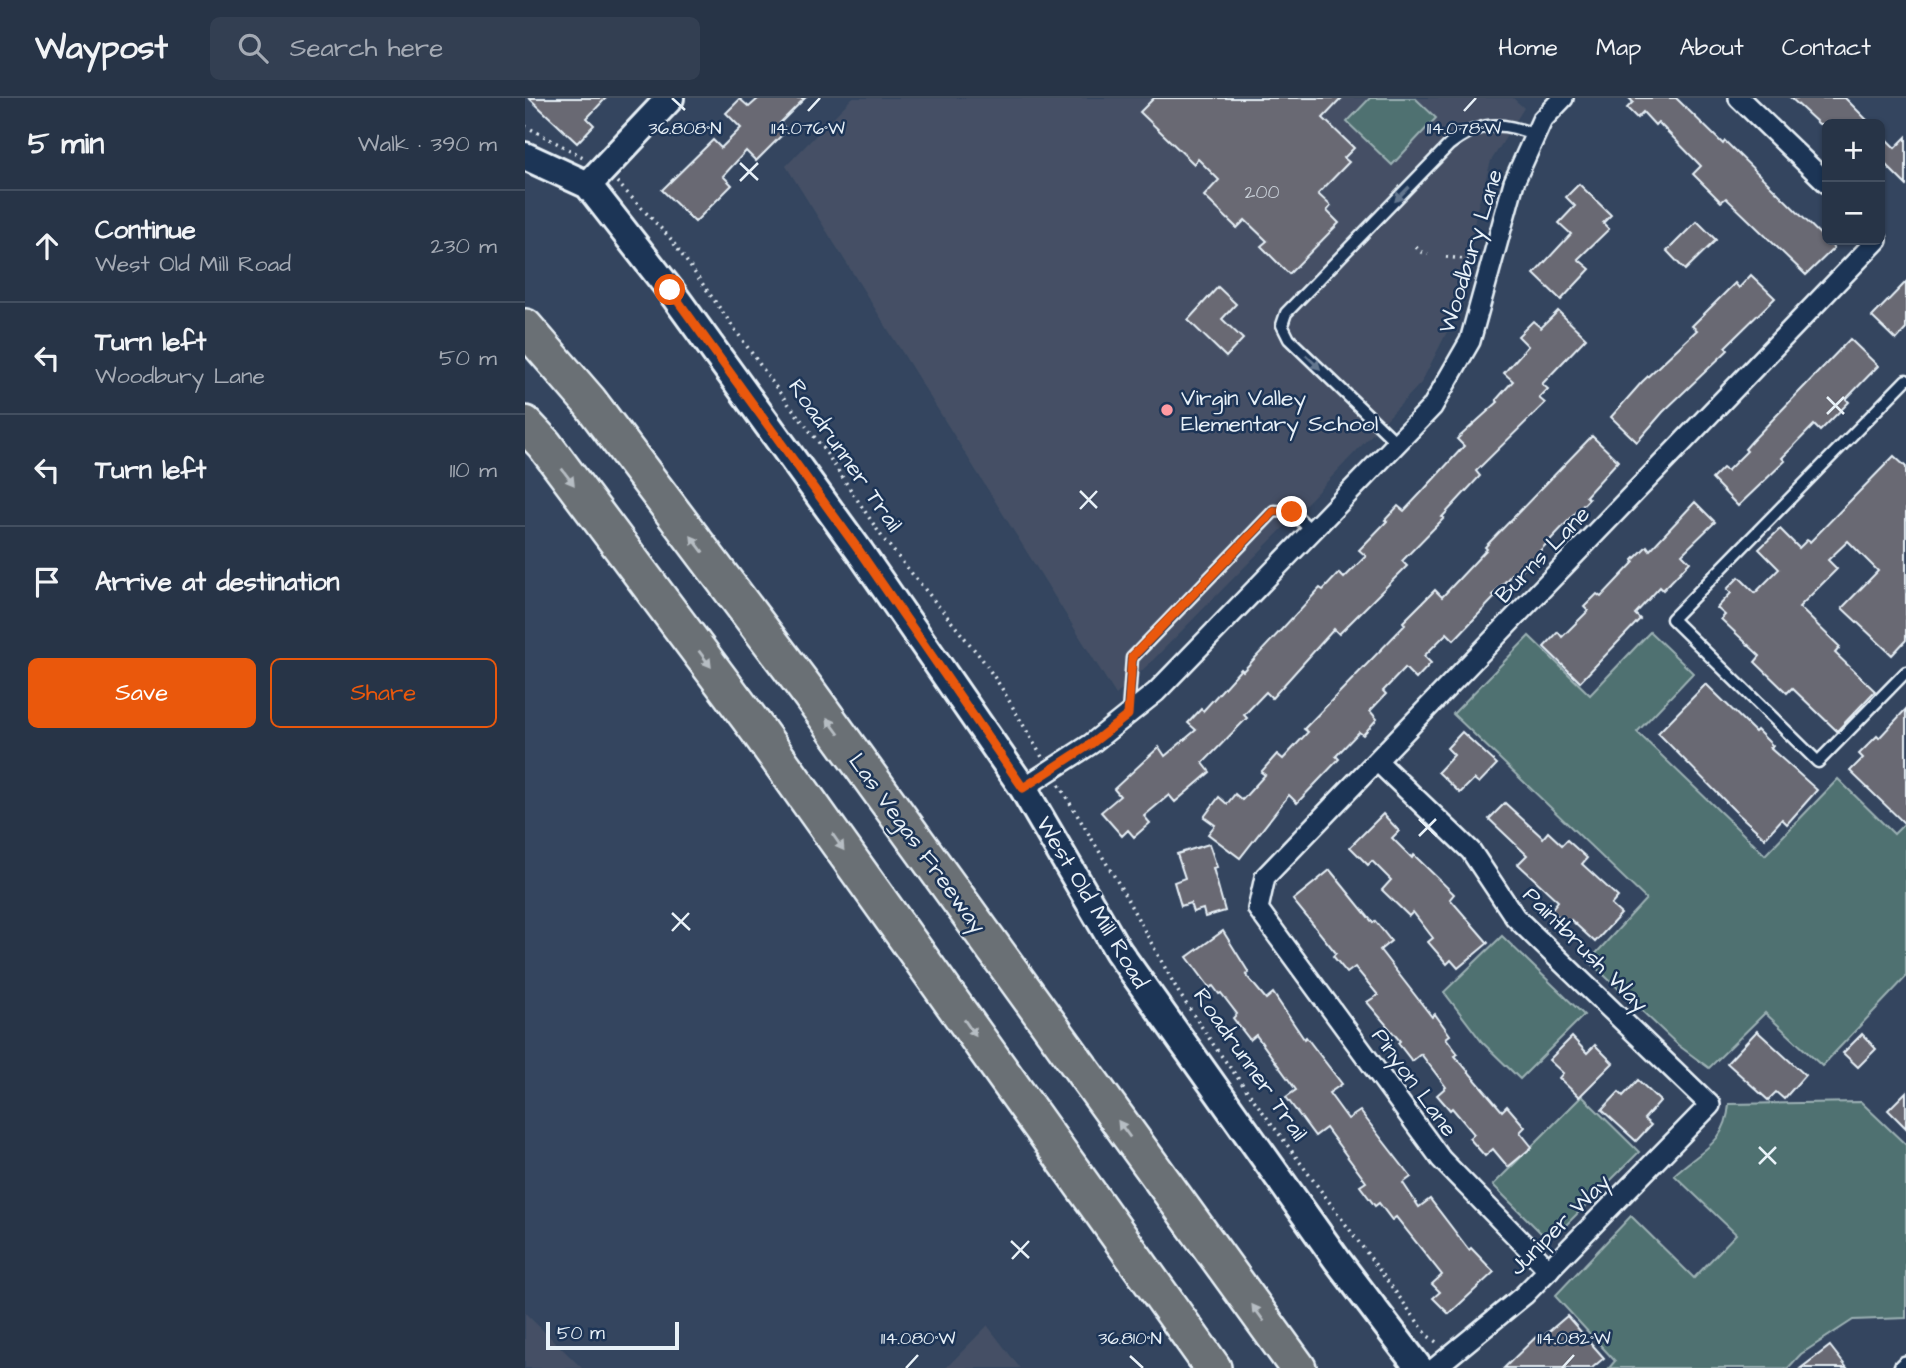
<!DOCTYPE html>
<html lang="en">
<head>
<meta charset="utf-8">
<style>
  :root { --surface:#273447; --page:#333f52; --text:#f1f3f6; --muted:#a4aab4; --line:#434f60; --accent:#ea580c }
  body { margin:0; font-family:"Architects Daughter",sans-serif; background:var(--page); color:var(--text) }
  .controls { position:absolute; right:21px; top:21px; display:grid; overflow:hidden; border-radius:10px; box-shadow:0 2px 5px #0004 }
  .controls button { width:63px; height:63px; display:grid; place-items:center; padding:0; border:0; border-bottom:2px solid var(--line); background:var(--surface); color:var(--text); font:35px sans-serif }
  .scale { position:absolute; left:21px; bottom:18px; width:133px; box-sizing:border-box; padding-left:7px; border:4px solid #e8f1f8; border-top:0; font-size:19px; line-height:24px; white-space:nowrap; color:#e8f1f8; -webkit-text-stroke:5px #1d3557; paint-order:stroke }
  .stop { position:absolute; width:21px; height:21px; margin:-16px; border:5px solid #ea580c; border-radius:50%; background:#fff }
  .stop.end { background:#ea580c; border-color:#fff; box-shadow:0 2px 7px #0008 }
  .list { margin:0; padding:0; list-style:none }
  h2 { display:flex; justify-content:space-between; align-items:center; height:91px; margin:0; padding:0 28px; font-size:30px }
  h2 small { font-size:23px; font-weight:400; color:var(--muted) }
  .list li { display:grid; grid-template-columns:46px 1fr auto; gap:21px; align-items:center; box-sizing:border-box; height:112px; padding:0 28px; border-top:2px solid var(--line) }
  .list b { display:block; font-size:26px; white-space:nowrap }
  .list p { margin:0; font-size:23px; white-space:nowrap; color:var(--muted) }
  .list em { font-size:23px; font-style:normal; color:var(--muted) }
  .actions { display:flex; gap:14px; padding:21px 28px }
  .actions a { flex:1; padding:16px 0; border:2px solid var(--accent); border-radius:10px; text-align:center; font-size:24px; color:var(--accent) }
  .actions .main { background:var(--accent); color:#fff }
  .icon { flex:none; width:38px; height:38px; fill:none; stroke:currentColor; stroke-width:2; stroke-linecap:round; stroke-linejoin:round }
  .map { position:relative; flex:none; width:1381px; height:1270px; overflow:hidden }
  header { display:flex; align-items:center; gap:42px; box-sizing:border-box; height:98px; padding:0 35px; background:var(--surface); border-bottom:2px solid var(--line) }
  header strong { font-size:33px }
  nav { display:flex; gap:38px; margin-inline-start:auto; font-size:24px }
  .search { width:490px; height:63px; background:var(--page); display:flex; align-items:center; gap:18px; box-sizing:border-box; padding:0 24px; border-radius:10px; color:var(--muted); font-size:26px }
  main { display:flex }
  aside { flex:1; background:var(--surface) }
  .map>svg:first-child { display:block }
  .built { fill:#445065 }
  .green { fill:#507171; stroke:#9cb1b4; stroke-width:2 }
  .building { fill:#696973; stroke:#e8f1f8; stroke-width:2 }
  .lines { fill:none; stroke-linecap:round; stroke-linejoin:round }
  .lane-casing { stroke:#e8f1f8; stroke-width:15 }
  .street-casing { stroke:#e8f1f8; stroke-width:24 }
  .secondary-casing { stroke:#e8f1f8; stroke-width:32 }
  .highway-casing { stroke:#e8f1f8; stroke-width:40 }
  .path { stroke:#e8f1f8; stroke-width:3.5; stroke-dasharray:2 5; stroke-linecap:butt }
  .lane { stroke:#1d3557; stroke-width:10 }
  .street { stroke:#1d3557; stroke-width:19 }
  .secondary { stroke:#1d3557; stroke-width:26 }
  .highway { stroke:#6b7074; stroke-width:35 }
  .oneway { fill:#64778f }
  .oneway2 { fill:#b6bdc3 }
  .route { stroke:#ea580c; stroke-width:9 }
  .ticks { fill:none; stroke:#e8f1f8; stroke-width:2.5 }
  .poi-dot { fill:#ff9aa2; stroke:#1d3557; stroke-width:2.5 }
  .labels { text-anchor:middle; stroke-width:5; stroke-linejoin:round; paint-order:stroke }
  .number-label { font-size:19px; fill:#c8cfd7 }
  .street-label { font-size:23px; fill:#e8f1f8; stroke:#1d3557 }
  .poi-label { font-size:23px; fill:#e8f1f8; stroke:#1d3557; text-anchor:start }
  .ticks-label { font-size:18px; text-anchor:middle; fill:#e8f1f8; stroke:#1d3557; stroke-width:5; stroke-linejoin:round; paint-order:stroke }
</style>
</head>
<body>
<header>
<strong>Waypost</strong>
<div class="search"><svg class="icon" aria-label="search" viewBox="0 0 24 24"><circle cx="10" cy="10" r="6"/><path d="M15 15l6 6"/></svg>Search here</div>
<nav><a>Home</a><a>Map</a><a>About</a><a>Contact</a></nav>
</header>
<main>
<aside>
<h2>5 min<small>Walk · 390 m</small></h2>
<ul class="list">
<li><svg class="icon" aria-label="ahead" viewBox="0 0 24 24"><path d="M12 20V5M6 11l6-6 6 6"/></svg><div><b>Continue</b><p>West Old Mill Road</p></div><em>230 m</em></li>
<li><svg class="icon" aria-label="left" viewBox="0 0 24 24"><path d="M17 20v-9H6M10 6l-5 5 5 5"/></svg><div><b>Turn left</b><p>Woodbury Lane</p></div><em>50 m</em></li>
<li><svg class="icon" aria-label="left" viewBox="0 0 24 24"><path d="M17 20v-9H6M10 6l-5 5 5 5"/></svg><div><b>Turn left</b></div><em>110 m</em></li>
<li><svg class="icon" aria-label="arrive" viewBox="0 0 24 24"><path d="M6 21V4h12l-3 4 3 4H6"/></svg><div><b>Arrive at destination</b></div></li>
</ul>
<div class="actions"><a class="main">Save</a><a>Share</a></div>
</aside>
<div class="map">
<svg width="1381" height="1270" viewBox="0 0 1381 1270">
  <rect width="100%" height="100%" fill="#34455f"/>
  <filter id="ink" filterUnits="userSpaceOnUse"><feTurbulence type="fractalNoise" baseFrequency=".0143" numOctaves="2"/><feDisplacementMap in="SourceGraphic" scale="14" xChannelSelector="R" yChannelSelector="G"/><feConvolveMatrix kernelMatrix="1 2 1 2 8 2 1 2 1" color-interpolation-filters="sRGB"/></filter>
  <g filter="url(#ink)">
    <g class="built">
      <polygon points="327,0 988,0 999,10 966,63 951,115 944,162 926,226 896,285 760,428 625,565 591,597 261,68"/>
      <polygon points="0,1215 57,1270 0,1270"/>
      <polygon points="462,1227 495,1270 421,1270 462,1228"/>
    </g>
    <g class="green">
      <polygon points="845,0 890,0 911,20 867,67 822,24"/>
      <polygon points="1125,534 1168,575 1112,634 1240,757 1313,681 1369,736 1381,724 1381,879 1297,968 1240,915 1184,970 1153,947 1064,863 1121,801 928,616 1004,538 1065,597"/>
      <polygon points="977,838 1059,917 995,981 957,944 919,894"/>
      <polygon points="1057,998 1114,1054 1031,1137 1019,1138 968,1087"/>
      <path d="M1336 1004 1381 1047V1220L1328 1222 1276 1256 1263 1270H1084L1090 1263 1030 1198 1106 1118 1169 1180 1211 1136 1149 1077C1174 1053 1201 1047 1204 1006Z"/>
    </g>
    <g class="building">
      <polygon points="4,0 81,0 62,20 69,27 52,45"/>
      <polygon points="234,0 280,0 255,25 262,32 231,63 221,53 198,78 207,87 170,124 137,92 188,42 196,50 216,30 201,15 215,1 224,9"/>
      <polygon points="629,0 817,0 798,20 829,50 819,60 824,64 793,96 806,108 802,113 814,125 764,176 736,148 742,143 720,122 712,130 679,98 694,82 673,61 669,66 615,14"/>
      <polygon points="1104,0 1151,0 1198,46 1200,43 1309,150 1281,177 1201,100 1196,104 1168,76 1176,68 1133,24 1130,27 1118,14 1112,20 1102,10 1108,4"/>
      <polygon points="1266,0 1320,0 1346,26 1294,26"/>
      <polygon points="1355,35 1370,50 1381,39 1381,87 1355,61"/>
      <polygon points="1054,86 1086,117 1078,125 1084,131 1053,161 1065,171 1036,202 1009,176 1046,136 1034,125 1050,108 1041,99"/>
      <polygon points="1172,123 1191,142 1160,172 1142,153"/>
      <polygon points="1226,177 1250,200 1200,249 1203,252 1138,314 1112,344 1086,319 1117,284 1172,232 1167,228 1210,185 1214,190"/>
      <polygon points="1381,184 1381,231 1371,242 1347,219"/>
      <polygon points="693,189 711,206 697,221 718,241 701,259 663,222"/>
      <polygon points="1033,213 1061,240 1017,286 1023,291 1014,300 1020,305 951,373 955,378 917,419 919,420 877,463 882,468 814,536 809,531 747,600 741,594 719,617 722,620 678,665 685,674 650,704 644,697 619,718 625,725 609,739 603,732 597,738 576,714 595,698 589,691 634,649 640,658 671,632 663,625 676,611 678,613 716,571 718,573 795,490 798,492 814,475 819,480 841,458 834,452 862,423 860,422 873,408 879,413 894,397 939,348 932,341 973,304 971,302 988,283 979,275 1003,248 993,238 1008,223 1016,230"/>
      <polygon points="1325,241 1353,268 1321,301 1324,304 1295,333 1289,327 1257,360 1260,363 1213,408 1187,381 1198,370 1202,373 1222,353 1220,351 1227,343"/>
      <polygon points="1067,338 1093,363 1061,398 1064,401 991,478 988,475 968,497 970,499 929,542 922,535 899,558 906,565 891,581 880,570 858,593 861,596 845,613 852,621 838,637 834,634 811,658 814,661 772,705 764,697 715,760 683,736 690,727 679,719 694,699 702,706 710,696 717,702 740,677 736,674 752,656 758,661 783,634 779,631 880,527 878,524 910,492 917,499 962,451 960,449"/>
      <polygon points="1369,358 1381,369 1381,542 1367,557 1317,510 1353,473 1323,443 1303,462 1312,471 1274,509 1315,549 1310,555 1350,593 1312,633 1267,590 1262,595 1230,564 1235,558 1196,521 1200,517 1192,510 1206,495 1202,491 1214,479 1230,495 1254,471 1234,451 1255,431 1274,450 1282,442 1285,444"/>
      <polygon points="1170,404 1190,424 1157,456 1165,464 1138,492 1135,489 1110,516 1115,521 1055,584 1019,549 1033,534 1037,539 1063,513 1059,509 1072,496 1076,499 1109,464 1108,462 1122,448 1125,452"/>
      <polygon points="1181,586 1230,634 1232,632 1248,648 1245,650 1292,692 1262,726 1257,721 1240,740 1210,713 1133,635"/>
      <polygon points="1381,611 1381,727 1325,673 1338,660 1334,656 1352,638 1354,640"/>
      <polygon points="937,634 972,666 954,685 949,681 935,695 913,674 929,657 922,650"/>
      <polygon points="980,705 1018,740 1023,734 1037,747 1042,742 1062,760 1057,766 1093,799 1086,807 1096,816 1070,844 1046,822 1042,826 1026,812 1033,803 993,766 1002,757 964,721"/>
      <polygon points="858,716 874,733 867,740 887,760 889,757 929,796 925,801 963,845 933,870 926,862 922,866 903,844 908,840 888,814 884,818 857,792 866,782 847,763 843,767 825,749"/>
      <polygon points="684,746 692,769 688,770 700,813 680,819 678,811 668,814 665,805 656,808 649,784 660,780 652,756"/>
      <polygon points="805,772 848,825 850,823 866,843 855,852 907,919 910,916 925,937 921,940 933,956 930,958 977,1013 982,1008 1000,1029 995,1034 1007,1049 983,1069 968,1051 960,1058 944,1040 949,1036 927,1010 925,1012 912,997 921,989 896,956 887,963 873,945 875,943 842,904 853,897 830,869 822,875 808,858 811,855 768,802"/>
      <polygon points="698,833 724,875 721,877 741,901 748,895 779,941 781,939 817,986 804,995 823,1021 835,1013 886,1079 878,1085 894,1109 905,1101 944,1152 946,1150 969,1174 924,1216 908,1200 915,1194 907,1186 917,1177 871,1119 867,1122 854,1105 850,1108 835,1088 841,1084 801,1030 790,1038 761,999 771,992 731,937 725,942 708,920 712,916 696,895 694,896 688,888 685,890 662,859"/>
      <polygon points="1232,933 1280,977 1259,1001 1251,994 1243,1002 1202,965"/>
      <polygon points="1337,936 1351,951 1333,969 1318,955"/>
      <polygon points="1047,939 1062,955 1070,947 1088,965 1054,999 1034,980 1038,975 1024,962"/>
      <polygon points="1113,982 1135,1003 1119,1021 1126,1027 1111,1043 1077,1012 1094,994 1098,998"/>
      <polygon points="1381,994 1381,1030 1363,1012"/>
      <polygon points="1042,1218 1079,1260 1067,1270 979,1270 1011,1239 1014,1242"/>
      <polygon points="1305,1248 1322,1270 1276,1270"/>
    </g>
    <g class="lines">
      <defs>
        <g id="lane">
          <polyline points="1381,282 1147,521 1293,664 1381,574"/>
          <path d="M872 345 764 241 757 227 761 215 924 47C954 24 975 22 1010 37"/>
          <polyline points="603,614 607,560 749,413 767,414 787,433"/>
        </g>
        <g id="street">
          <polyline points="1214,0 1302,85"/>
          <polyline points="852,663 946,753 990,819 1185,1007 999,1197 910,1270"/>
          <polyline points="498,690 566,646 631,594 907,309 945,243 989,84 1017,22 1038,0"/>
          <polyline points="1024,1172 916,1061 733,811 740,779 1352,142"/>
          <polyline points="1379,1270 1381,1268"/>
        </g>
        <g id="secondary">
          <polyline points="0,58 63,87 145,192 335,454 498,690 593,853 812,1162 894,1270"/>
          <polyline points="63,87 145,0"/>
        </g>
        <g id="highway">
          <polyline points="0,229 64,303 281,591 773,1270"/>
          <polyline points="0,326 19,346 232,631 688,1270"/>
        </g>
      </defs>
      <use href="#lane" class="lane-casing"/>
      <use href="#street" class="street-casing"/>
      <use href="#secondary" class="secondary-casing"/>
      <use href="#highway" class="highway-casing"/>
      <g class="path">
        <polyline points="0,28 58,59"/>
        <polyline points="92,84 145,140 255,295 298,350 357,439 457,561 476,589 517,659"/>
        <polyline points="891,149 896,154 903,156"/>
        <polyline points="921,159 947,162"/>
        <polyline points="534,687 591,781 654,895 690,949 903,1238 914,1246"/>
      </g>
      <use href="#lane" class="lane"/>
      <use href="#street" class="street"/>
      <use href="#secondary" class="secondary"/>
      <use href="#highway" class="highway"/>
    </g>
    <defs><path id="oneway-solid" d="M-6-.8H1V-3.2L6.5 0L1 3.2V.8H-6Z" transform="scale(1.75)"/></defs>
    <g class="oneway">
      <use href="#oneway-solid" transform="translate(877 96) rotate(134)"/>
      <use href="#oneway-solid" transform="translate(788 264) rotate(44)"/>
    </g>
    <g class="oneway2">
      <use href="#oneway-solid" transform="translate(43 379) rotate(53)"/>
      <use href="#oneway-solid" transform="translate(172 446) rotate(-127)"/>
      <use href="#oneway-solid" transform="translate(180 561) rotate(53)"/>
      <use href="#oneway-solid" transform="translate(308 628) rotate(-126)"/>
      <use href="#oneway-solid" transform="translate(313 744) rotate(55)"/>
      <use href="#oneway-solid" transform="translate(445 930) rotate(55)"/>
      <use href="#oneway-solid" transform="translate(599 1031) rotate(-126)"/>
      <use href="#oneway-solid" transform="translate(733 1215) rotate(-126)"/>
    </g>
  </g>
  <g class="lines" filter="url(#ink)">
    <polyline class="route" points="145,192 335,454 498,690 566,646 603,617 607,559 749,413 767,414"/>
  </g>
  <path class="ticks" d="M147 0 160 12M283 13 295 0M939 13 951 0M215 65 233 82M215 83 233 65M1302 299 1319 316M1302 316 1319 299M555 393 572 410M555 411 572 393M894 721 912 738M894 738 911 721M147 815 165 832M147 833 164 815M1234 1049 1251 1066M1234 1066 1251 1049M486 1143 504 1160M487 1161 504 1143M605 1258 618 1270M381 1270 393 1257M1037 1270 1049 1257"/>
  <circle class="poi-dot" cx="642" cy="312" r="7"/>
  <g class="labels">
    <g class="number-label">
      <text x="737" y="100">200</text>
    </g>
    <g class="street-label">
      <text transform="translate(945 153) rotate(-73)" y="8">Woodbury Lane</text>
      <text transform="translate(321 357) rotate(55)" y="8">Roadrunner Trail</text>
      <text transform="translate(1017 456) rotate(-46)" y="8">Burns Lane</text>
      <text transform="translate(393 745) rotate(54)" y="8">Las Vegas Freeway</text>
      <text transform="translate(568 804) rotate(59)" y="8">West Old Mill Road</text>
      <text transform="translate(1061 851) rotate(45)" y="8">Paintbrush Way</text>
      <text transform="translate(726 966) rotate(55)" y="8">Roadrunner Trail</text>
      <text transform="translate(890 984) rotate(54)" y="8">Pinyon Lane</text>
      <text transform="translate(1034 1126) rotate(-45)" y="8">Juniper Way</text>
    </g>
    <g class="poi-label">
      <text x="656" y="307">Virgin Valley<tspan x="656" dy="26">Elementary School</tspan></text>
    </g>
  </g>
  <g class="ticks-label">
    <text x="160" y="36">36.808°N</text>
    <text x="283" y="36">114.076°W</text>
    <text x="939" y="36">114.078°W</text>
    <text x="393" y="1246">114.080°W</text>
    <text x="1049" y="1246">114.082°W</text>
    <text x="605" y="1246">36.810°N</text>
  </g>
</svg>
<div class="controls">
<button>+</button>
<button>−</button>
</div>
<div class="scale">50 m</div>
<div class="stop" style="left:145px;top:192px"></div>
<div class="stop end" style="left:767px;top:414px"></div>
</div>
</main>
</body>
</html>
